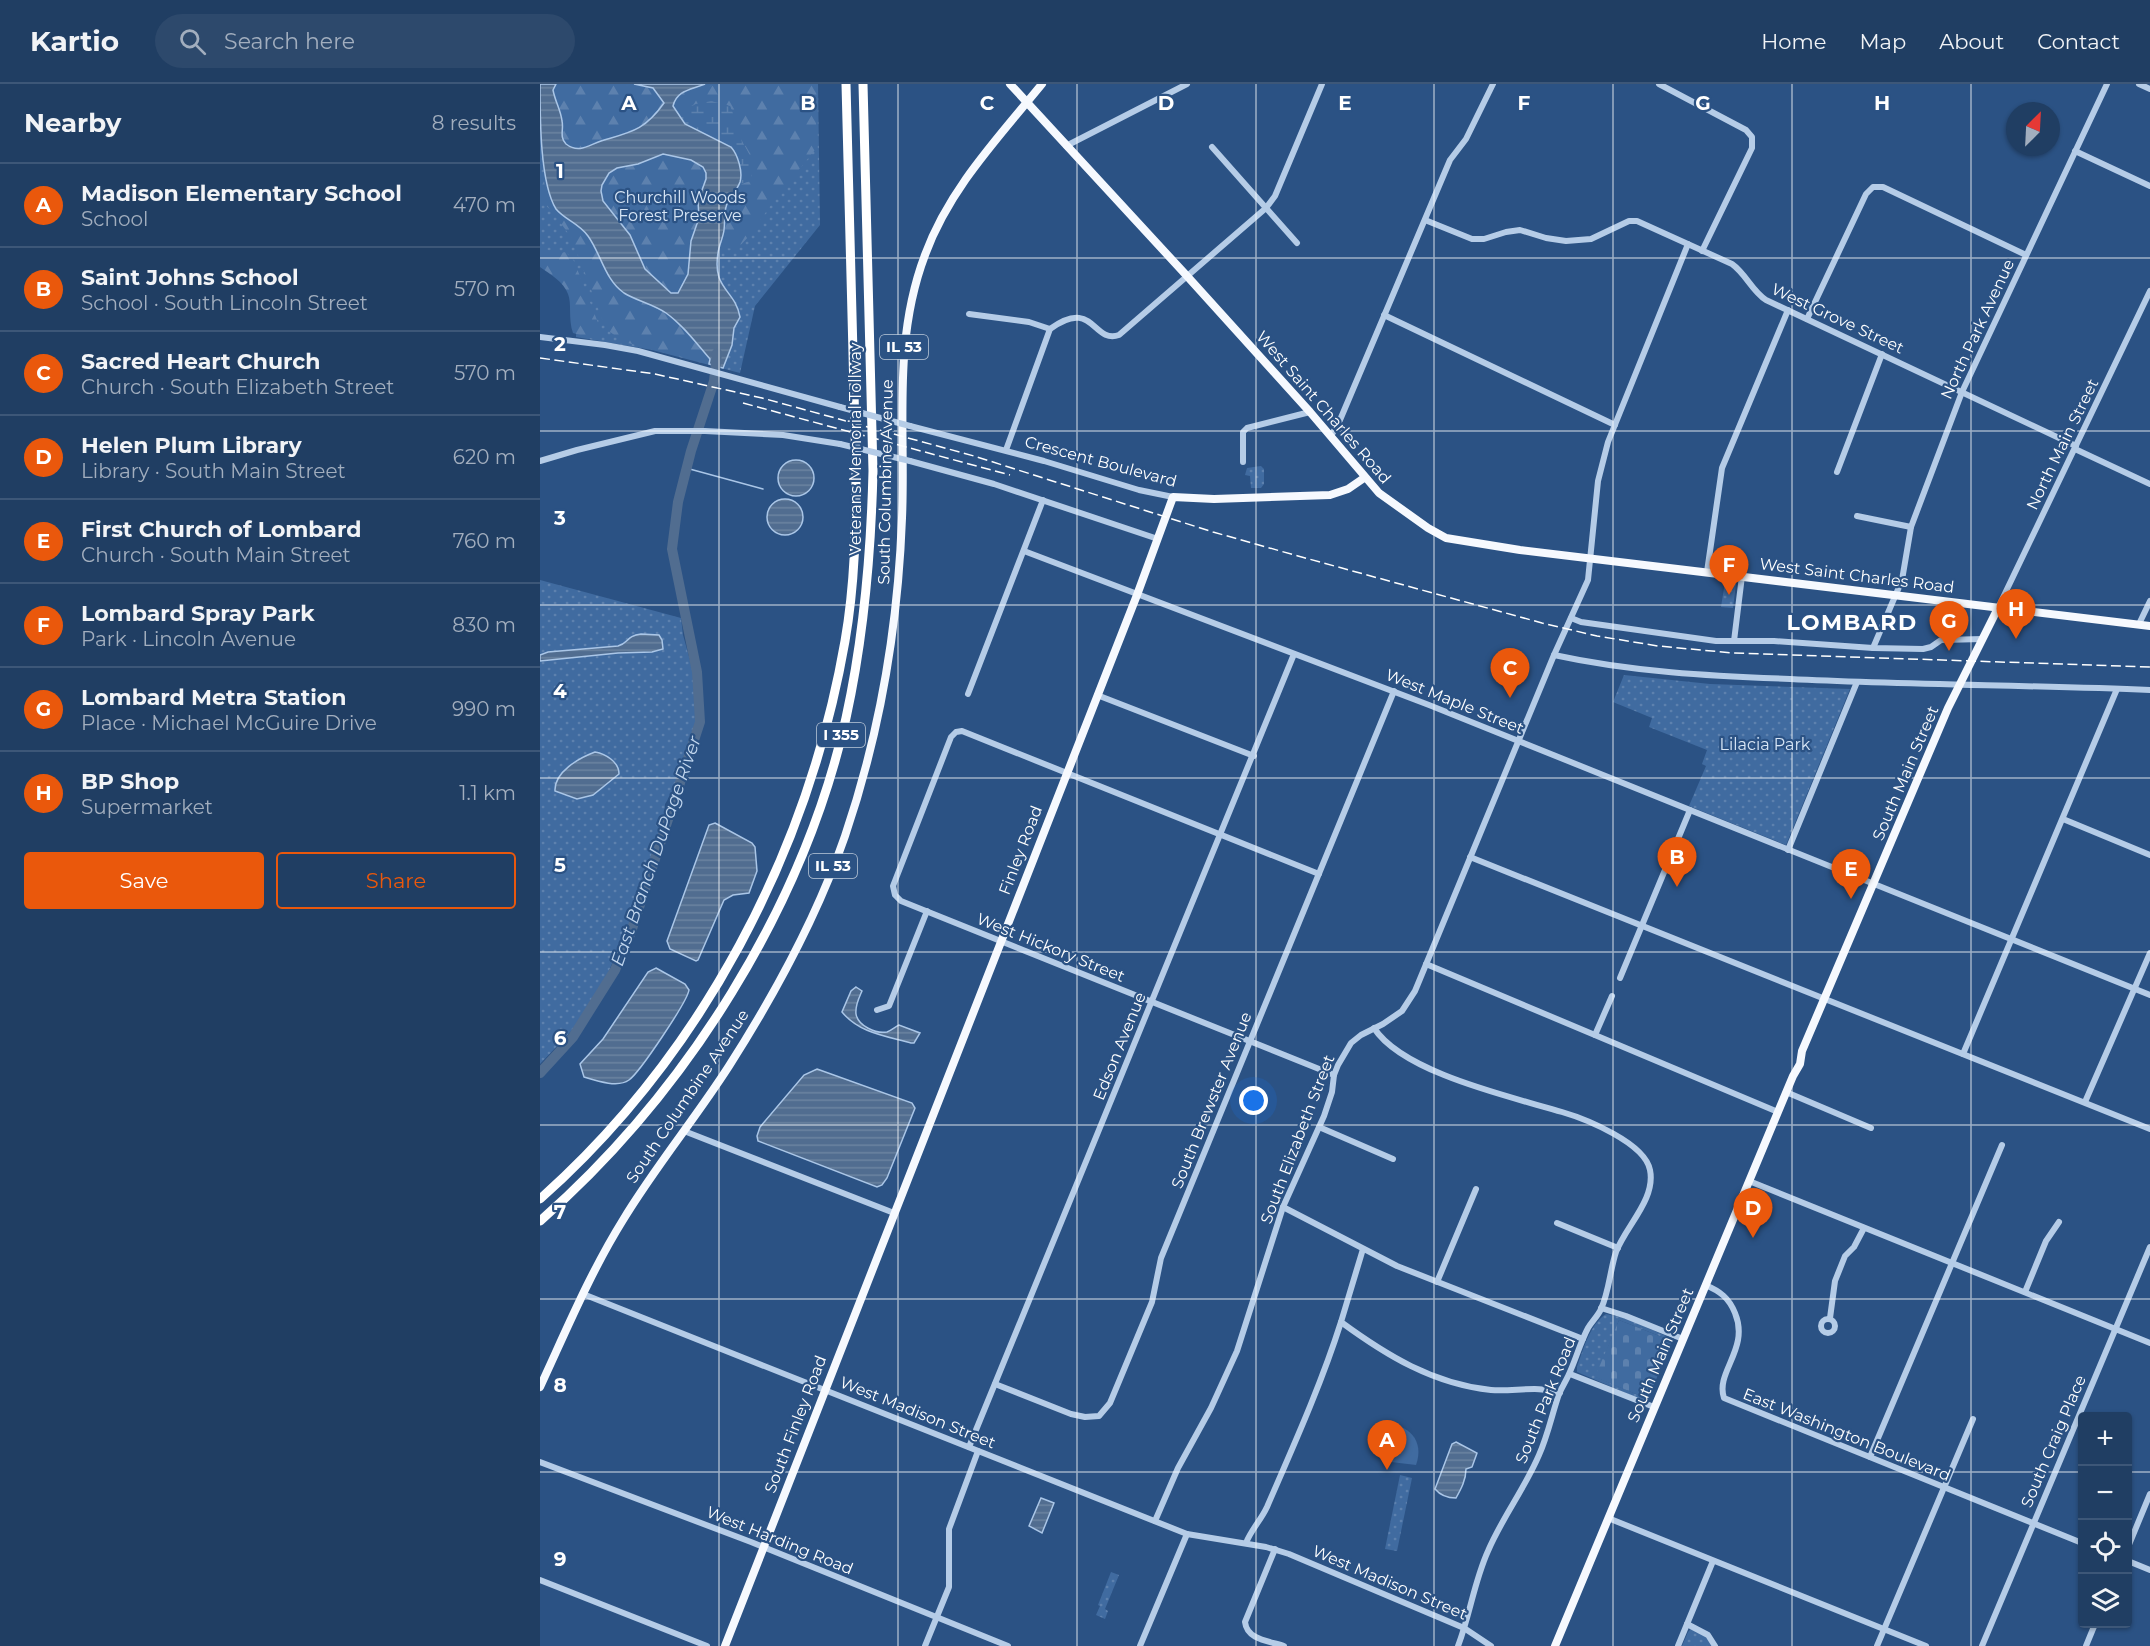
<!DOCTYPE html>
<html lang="en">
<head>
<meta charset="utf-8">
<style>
  :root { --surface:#203e63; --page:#2d496c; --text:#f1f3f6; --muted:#a2aebe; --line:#3d5778; --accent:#ea580c }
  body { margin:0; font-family:Montserrat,sans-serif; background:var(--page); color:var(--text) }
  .controls { position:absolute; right:18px; bottom:18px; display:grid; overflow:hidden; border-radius:6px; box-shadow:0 2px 4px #0004 }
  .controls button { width:54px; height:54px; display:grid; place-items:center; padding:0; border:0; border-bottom:2px solid var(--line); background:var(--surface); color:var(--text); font:30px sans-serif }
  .compass { position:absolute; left:1466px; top:18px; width:54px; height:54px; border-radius:50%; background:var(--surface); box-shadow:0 2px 4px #0004; rotate:24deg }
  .you { position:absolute; left:714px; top:1017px; width:21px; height:21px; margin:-15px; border:4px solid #fff; border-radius:50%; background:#1a73e8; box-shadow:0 0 0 9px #1a73e833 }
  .badge { display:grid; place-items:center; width:39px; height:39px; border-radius:50%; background:var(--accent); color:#fff; font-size:20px; font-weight:700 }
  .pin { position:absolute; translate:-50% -50px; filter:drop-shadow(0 2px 3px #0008) }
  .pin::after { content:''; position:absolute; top:32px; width:21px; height:18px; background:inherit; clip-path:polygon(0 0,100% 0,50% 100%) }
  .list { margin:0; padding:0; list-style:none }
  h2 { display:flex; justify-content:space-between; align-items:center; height:78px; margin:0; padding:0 24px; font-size:26px }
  h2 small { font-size:20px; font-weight:400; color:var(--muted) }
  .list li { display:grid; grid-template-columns:39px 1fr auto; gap:18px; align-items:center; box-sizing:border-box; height:84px; padding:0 24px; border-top:2px solid var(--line) }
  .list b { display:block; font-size:22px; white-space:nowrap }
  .list p { margin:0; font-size:20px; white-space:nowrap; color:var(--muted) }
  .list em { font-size:20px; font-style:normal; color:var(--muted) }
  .actions { display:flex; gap:12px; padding:18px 24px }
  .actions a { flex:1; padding:14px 0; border:2px solid var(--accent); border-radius:6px; text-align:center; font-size:21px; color:var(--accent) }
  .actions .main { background:var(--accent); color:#fff }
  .icon { flex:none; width:33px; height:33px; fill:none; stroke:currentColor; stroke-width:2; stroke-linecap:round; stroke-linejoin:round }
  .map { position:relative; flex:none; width:1610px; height:1562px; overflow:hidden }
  header { display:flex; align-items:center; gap:36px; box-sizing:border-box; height:84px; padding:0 30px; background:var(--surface); border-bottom:2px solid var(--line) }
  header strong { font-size:28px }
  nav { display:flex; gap:33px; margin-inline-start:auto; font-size:21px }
  .search { width:420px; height:54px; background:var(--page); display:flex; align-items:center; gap:15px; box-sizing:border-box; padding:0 21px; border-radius:33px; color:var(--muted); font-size:22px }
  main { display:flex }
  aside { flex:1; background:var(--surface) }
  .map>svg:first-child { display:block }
  .green { fill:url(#green-dots) }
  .forest { fill:url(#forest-firs) }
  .wetland { fill:url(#wetland-marsh) }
  .cemetery { fill:url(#cemetery-stones) }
  .pitch { fill:#406ba0 }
  .water { fill:url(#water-rules); stroke:#aac6e7; stroke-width:1.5; fill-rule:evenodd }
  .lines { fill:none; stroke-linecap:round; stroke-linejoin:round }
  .stream { stroke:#aac6e7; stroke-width:1.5 }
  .river { stroke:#516d90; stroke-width:10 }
  .minor { stroke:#b5cce7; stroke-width:6 }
  .major { stroke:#f6f9fe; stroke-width:8 }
  .highway { stroke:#fff; stroke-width:9 }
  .rail { stroke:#fff; stroke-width:1.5; stroke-dasharray:10 4.5; stroke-linecap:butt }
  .minor-bridge { stroke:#b5cce7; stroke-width:6 }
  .grid { fill:none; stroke:#fff; stroke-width:1.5; stroke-opacity:0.55 }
  .labels { text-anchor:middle; stroke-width:4.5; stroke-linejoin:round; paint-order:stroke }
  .shield { fill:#2b5284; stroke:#bfcbda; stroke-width:1.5 }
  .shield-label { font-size:15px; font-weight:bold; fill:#fff }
  .park-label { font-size:16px; fill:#d8e6f6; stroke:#2b5284 }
  .street-label { font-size:16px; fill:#fff; stroke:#2b5284 }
  .water-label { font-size:18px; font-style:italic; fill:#c1d6ee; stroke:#2b5284 }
  .district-label { font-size:22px; font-weight:bold; letter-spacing:1.5px; fill:#fff; stroke:#2b5284 }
  .grid-label { font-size:20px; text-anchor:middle; font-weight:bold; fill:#fff; stroke:#2b5284; stroke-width:4.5; stroke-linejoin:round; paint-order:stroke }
</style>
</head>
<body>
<header>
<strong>Kartio</strong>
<div class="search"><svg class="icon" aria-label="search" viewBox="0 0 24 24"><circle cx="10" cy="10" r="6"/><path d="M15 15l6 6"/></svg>Search here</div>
<nav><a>Home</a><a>Map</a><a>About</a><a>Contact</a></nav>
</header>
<main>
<aside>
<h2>Nearby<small>8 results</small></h2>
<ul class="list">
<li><span class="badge">A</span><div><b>Madison Elementary School</b><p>School</p></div><em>470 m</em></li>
<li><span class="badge">B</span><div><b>Saint Johns School</b><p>School · South Lincoln Street</p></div><em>570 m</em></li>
<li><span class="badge">C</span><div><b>Sacred Heart Church</b><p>Church · South Elizabeth Street</p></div><em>570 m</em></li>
<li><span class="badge">D</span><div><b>Helen Plum Library</b><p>Library · South Main Street</p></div><em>620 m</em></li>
<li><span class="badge">E</span><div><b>First Church of Lombard</b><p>Church · South Main Street</p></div><em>760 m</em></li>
<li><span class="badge">F</span><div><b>Lombard Spray Park</b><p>Park · Lincoln Avenue</p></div><em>830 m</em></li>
<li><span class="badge">G</span><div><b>Lombard Metra Station</b><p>Place · Michael McGuire Drive</p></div><em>990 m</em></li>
<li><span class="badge">H</span><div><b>BP Shop</b><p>Supermarket</p></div><em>1.1 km</em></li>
</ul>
<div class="actions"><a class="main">Save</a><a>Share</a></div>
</aside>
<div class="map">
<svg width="1610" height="1562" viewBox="0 0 1610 1562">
  <defs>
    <pattern id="green-dots" width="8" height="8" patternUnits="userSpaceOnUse" patternTransform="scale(1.5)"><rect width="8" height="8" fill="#406ba0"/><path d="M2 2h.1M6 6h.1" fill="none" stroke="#5d81ae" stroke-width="1.8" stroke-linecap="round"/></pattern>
    <pattern id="forest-firs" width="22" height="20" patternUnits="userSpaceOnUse" patternTransform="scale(1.5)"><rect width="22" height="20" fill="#406ba0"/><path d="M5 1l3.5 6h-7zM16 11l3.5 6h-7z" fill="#5d81ae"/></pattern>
    <pattern id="wetland-marsh" width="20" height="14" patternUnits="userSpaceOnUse" patternTransform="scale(1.5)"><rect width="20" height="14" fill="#406ba0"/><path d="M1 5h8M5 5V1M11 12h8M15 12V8" fill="none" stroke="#5d81ae"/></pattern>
    <pattern id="cemetery-stones" width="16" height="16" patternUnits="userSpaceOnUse" patternTransform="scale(1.5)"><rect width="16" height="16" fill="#406ba0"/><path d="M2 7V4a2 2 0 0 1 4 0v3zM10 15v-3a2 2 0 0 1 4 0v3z" fill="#5d81ae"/></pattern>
    <pattern id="water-rules" width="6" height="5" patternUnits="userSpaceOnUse" patternTransform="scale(1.5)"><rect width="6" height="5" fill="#516d90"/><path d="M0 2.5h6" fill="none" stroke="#6b83a1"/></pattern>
  </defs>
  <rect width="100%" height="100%" fill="#2b5284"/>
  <g class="green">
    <polygon points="0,0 278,0 280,141 215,222 200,289 112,266 36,253 37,189 0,169"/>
    <polygon points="721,382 724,385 724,400 721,404 711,404 710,392 705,391 707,384"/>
    <polygon points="0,496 141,534 143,551 153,587 156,626 155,642 132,709 125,720 124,741 91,835 60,908 38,940 0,980"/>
    <polygon points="1185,498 1196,500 1193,524 1181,523"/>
    <polygon points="1084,591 1170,600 1310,605 1246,761 1149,722 1166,682 1162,680 1167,666 1109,643 1112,634 1073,618"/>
    <path d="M1066 1230 1085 1234 1133 1255 1132 1257 1079 1236 1056 1293 1108 1315 1107 1318 1037 1288V1283C1043 1266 1050 1240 1066 1230Z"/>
    <polygon points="860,1391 872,1394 857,1467 845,1465"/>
    <polygon points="571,1488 579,1491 565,1525 568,1527 565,1535 556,1531 560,1522 558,1521"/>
    <polygon points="1151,1545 1165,1551 1173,1562 1142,1562 1148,1548"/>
  </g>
  <g class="forest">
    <path d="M16 0C32 0 102 0 113 4 117 7 121 15 124 20 119 25 115 33 109 38 94 49 78 52 61 57 49 61 39 70 26 59 19 53 24 45 22 37 21 27 15 17 13 6Z"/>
    <path d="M164 0 166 3 182 0H278L275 66 238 111 210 151 197 165 183 164 181 159C188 134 180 107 211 96L210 72 194 42V32L190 22C184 20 177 17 171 17 157 17 146 28 132 19 144 5 148 7 164 0Z"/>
    <polygon points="123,70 151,76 163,83 166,89 166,95 158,117 159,135 151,157 148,190 138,209 131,209 105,185 90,151 63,117 61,107 62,101 69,89 77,84 98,80"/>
    <polygon points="0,90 16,126 37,139 48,152 66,182 68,192 84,208 124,228 139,239 171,276 169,280 84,258 66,245 31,153 11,126 0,117"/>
    <path d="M0 164 19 169 26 168 34 177 60 244 59 251 54 255 33 249C28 235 32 219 28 210 24 198 10 190 0 183Z"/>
  </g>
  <path class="wetland" d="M171 17 190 22 194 32V42L210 72 212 97 199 100C204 55 175 62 147 41 141 37 137 29 133 22L132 19C144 26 158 20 171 17Z"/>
  <polygon class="cemetery" points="1079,1236 1132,1257 1108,1315 1055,1293"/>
  <path class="pitch" d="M844 1339C868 1340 885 1356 876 1381L843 1377 837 1370Z"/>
  <g class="water">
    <path d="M0 0H16L13 6C15 17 21 27 22 37 24 45 19 53 26 60 39 70 49 61 61 57 91 48 104 47 124 19L113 4 94 0H165C151 6 137 6 133 22L145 40 191 63C198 71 203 88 200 98 197 107 188 114 186 123 184 130 185 139 184 146 183 154 179 161 178 169 172 206 195 205 200 233L194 244 192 261 183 284 169 280 170 275C156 259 143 241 126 229 113 220 97 217 84 209 65 196 61 170 48 152 39 139 25 136 16 125 0 99 0 34 0 0ZM123 70 151 76 163 83 166 89V95L158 117 159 134 151 157 148 190 138 209H131L105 185 90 151 63 117 61 107 62 101 69 89 77 84 98 80Z"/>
    <circle cx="256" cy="394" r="18"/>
    <circle cx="245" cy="433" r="18"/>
    <path d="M101 550 119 551 122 556 123 565 112 568 78 569 0 577V571L8 568 78 562C89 559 86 552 101 550Z"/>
    <path d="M55 668C66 670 79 678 79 690L53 711 37 715 15 707C14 688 39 674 55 668Z"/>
    <polygon points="175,739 212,759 215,763 217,787 209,809 193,811 184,816 158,876 156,877 130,865 127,857 169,741"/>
    <path d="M116 884 145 900 149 906C147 918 100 988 89 996 78 1004 57 997 44 993L40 980 63 955 108 888Z"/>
    <path d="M316 903 322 907C319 914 315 921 316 930 318 942 336 950 347 948 352 946 355 943 359 941L380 949 374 959H371C346 952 319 949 302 928L311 907Z"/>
    <polygon points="277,985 372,1019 375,1024 347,1094 342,1101 337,1103 218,1057 217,1052 220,1043 264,991"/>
    <path d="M916 1358 937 1369 932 1383 926 1385C926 1396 921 1405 916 1414 908 1414 900 1411 895 1405L912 1360Z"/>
    <polygon points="501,1414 514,1419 502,1449 489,1442"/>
  </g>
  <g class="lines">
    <polyline class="stream" points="146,384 223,405"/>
    <polyline class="river" points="0,989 33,953 75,886 91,848 160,638 157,588 132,465 138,418 151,367 174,297 177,269"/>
    <g class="minor">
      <polyline points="1119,0 1206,46 1212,53 1212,64 1162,167"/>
      <polyline points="1599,0 1610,5"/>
      <polyline points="526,62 647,0"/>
      <polyline points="672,63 757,159"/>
      <polyline points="1535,67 1610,102"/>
      <path d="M885 136 932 155H944L966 148 980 146 1006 154 1026 157 1051 155 1089 137H1097L1192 180C1206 190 1212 207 1226 216L1536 362"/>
      <polyline points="429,230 489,238 510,245"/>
      <polyline points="844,231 1075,341"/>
      <polyline points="1267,235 1326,110 1333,103 1343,103 1486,171"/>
      <polyline points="0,253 65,261 98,267 300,323"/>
      <polyline points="370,342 504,377 599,406 633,413"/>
      <polyline points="791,352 800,336 910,76 926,55 953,0"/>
      <polyline points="1535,365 1610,400"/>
      <path d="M466 366 510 245C554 213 552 260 579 251L726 124 735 112 782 0"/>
      <polyline points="0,377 37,366 115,347 165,347 243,351 300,360"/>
      <polyline points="370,377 454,400 618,455"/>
      <polyline points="703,378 703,348 707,344 770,328"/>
      <polyline points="1297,388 1342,270"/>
      <polyline points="1317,432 1371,443"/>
      <polyline points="484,467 889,621 1610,911"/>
      <polyline points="1167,488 1182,384 1248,226"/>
      <polyline points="1458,524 1610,207"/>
      <polyline points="1031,534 1041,538 1176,557 1234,557 1333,564 1383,565 1391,563 1401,556 1443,555"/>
      <polyline points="1599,540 1610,517"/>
      <polyline points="1194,557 1202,492"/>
      <polyline points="1333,564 1362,496 1371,443 1422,308 1567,0"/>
      <path d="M1014 571C1092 588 1170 592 1250 595 1370 601 1490 601 1610 606"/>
      <polyline points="428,610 503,416"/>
      <polyline points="557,611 714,672"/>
      <polyline points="1523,735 1610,771"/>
      <polyline points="1248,766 1317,598"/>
      <polyline points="930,773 1610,1045"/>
      <polyline points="779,790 422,647 416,648 411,653 353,802 355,811 361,817 794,991"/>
      <polyline points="886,880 1238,1028"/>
      <polyline points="1080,894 1150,726"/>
      <polyline points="337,926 349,922 387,827"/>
      <path d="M834 944C863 989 972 1013 1022 1028 1046 1035 1105 1059 1110 1086 1116 1115 1086 1142 1076 1168 1070 1186 1069 1208 1061 1225 1058 1232 1052 1237 1048 1244 1040 1259 1036 1275 1029 1290 1026 1297 1022 1303 1019 1310 1012 1330 1008 1351 999 1371 985 1404 962 1434 948 1467 934 1498 930 1531 918 1562"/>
      <polyline points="1055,951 1072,912"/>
      <polyline points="1423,970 1577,605"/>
      <polyline points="1246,1008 1331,1044"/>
      <polyline points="1545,1018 1610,869"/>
      <polyline points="779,1043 853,1075"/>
      <polyline points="144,1047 354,1129"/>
      <polyline points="1209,1097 1610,1259"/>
      <polyline points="743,1123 857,1182 1043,1255"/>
      <polyline points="1017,1139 1078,1164"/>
      <path d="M823 1165 801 1238C846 1271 893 1300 951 1306 973 1308 999 1301 1020 1309"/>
      <polyline points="897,1198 936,1105"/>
      <path d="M1165 1201C1180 1207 1189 1214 1195 1229 1210 1265 1175 1288 1184 1314L1542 1459"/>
      <polyline points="1485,1208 1506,1157 1519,1138"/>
      <polyline points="43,1210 647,1450 726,1463 749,1470 924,1544 951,1562"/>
      <polyline points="1061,1224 1086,1232 1143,1255"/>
      <polyline points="1290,1234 1295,1197 1305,1172 1314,1163 1324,1144"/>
      <circle cx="1288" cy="1242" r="7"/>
      <polyline points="1030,1290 1114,1323"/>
      <polyline points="455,1300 531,1330 545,1333 559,1332 570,1319 612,1218 621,1174 854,607"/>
      <polyline points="429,1363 754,570"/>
      <polyline points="1330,1373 1462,1061"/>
      <polyline points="0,1378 211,1458 468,1562"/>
      <polyline points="1068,1434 1386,1562"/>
      <polyline points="615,1437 638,1384 671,1324 697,1267 743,1123 784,1032 792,1008 794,991 798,981 811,959 821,951 843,940 862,927 875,907 1014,571 1048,496 1058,397 1068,358 1148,160"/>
      <path d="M706 1459C711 1446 721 1436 727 1423 753 1363 781 1301 801 1238"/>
      <polyline points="1588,1463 1610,1410"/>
      <path d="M735 1465 705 1538C707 1556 729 1557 744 1562"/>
      <polyline points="1588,1477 1610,1486"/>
      <polyline points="0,1496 167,1562"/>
      <polyline points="1147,1540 1168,1551 1175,1562"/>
      <polyline points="385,1562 409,1503 409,1445 438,1367"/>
      <polyline points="600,1562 647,1450"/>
      <polyline points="1138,1562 1173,1477"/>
      <polyline points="1337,1562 1433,1335"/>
      <polyline points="1442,1562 1610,1163"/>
      <polyline points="1546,1562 1555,1540"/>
    </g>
    <g class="major">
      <polyline points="470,0 647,192 770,328 839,409 888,444 906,454 980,466 1610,542"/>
      <path d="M0 1303C26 1247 50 1189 83 1136 115 1083 155 1035 189 982 235 910 277 833 305 752 340 649 358 542 362 434 366 345 352 258 385 171 409 105 458 54 502 0"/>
      <polyline points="185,1562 597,511 633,413 674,415 790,411 808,405 824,394"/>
      <polyline points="1015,1562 1253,992 1260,980 1262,967 1408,624 1458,524"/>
    </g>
    <g class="highway">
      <path d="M0 1115C162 971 268 769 305 557 315 500 316 443 316 385L306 0"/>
      <path d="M0 1137C146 1009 263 824 306 634 324 552 331 470 333 387L323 0"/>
    </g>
    <g class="rail">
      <polyline points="0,274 115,290 222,314 434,372 673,448 758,472 1002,539 1057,552 1118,562 1193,569 1610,583"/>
      <polyline points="203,319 470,391"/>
    </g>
    <g class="minor-bridge">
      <polyline points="300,323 370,342"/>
      <polyline points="300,360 370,377"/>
    </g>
  </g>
  <path class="grid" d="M179 0V1562M358 0V1562M537 0V1562M716 0V1562M894 0V1562M1073 0V1562M1252 0V1562M1431 0V1562M0 174H1610M0 347H1610M0 521H1610M0 694H1610M0 868H1610M0 1041H1610M0 1215H1610M0 1388H1542M1588 1388H1610"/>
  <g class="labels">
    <g class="shield">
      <rect x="340" y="251" width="48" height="24" rx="4.5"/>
      <rect x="277" y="639" width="48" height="24" rx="4.5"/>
      <rect x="269" y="770" width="48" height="24" rx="4.5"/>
    </g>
    <g class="shield-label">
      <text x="364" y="268">IL 53</text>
      <text x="301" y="656">I 355</text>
      <text x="293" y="787">IL 53</text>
    </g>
    <g class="park-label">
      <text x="140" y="119">Churchill Woods<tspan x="140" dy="18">Forest Preserve</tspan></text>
      <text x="1225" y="666">Lilacia Park</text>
    </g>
    <g class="street-label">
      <text transform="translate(1298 234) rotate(25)" y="6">West Grove Street</text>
      <text transform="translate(1437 245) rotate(-65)" y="6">North Park Avenue</text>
      <text transform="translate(784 323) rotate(49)" y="6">West Saint Charles Road</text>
      <text transform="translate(1522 360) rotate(-64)" y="6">North Main Street</text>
      <text transform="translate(315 365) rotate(-90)" y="6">Veterans Memorial Tollway</text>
      <text transform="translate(561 377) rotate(15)" y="6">Crescent Boulevard</text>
      <text transform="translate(345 398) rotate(-89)" y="6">South Columbine Avenue</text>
      <text transform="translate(1317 491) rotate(7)" y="6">West Saint Charles Road</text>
      <text transform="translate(915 617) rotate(22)" y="6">West Maple Street</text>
      <text transform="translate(1365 689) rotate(-67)" y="6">South Main Street</text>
      <text transform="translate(480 766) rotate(-69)" y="6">Finley Road</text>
      <text transform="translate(511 863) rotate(22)" y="6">West Hickory Street</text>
      <text transform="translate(579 962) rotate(-68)" y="6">Edson Avenue</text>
      <text transform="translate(147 1012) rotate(-56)" y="6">South Columbine Avenue</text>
      <text transform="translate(671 1016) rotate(-68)" y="6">South Brewster Avenue</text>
      <text transform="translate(757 1055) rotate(-69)" y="6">South Elizabeth Street</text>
      <text transform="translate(1120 1271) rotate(-67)" y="6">South Main Street</text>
      <text transform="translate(1005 1316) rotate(-68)" y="6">South Park Road</text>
      <text transform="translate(378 1328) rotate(22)" y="6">West Madison Street</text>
      <text transform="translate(255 1340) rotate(-69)" y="6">South Finley Road</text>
      <text transform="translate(1307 1350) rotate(22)" y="6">East Washington Boulevard</text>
      <text transform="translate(1513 1357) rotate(-67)" y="6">South Craig Place</text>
      <text transform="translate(240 1456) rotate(22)" y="6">West Harding Road</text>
      <text transform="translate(850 1498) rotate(23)" y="6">West Madison Street</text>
    </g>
    <g class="water-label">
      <text transform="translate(116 767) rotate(-71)" y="6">East Branch DuPage River</text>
    </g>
    <g class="district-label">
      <text x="1312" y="546">LOMBARD</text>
    </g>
  </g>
  <g class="grid-label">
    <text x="89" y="26">A</text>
    <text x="268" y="26">B</text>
    <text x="447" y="26">C</text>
    <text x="626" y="26">D</text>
    <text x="805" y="26">E</text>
    <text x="984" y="26">F</text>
    <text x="1163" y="26">G</text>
    <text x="1342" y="26">H</text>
    <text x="20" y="94">1</text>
    <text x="20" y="267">2</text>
    <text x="20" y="441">3</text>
    <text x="20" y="614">4</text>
    <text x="20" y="788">5</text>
    <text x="20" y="961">6</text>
    <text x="20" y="1135">7</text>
    <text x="20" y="1308">8</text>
    <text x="20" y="1482">9</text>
  </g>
</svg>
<div class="controls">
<button>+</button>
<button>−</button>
<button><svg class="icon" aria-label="locate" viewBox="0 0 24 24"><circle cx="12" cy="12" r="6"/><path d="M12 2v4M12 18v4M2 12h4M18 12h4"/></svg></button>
<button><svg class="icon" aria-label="layers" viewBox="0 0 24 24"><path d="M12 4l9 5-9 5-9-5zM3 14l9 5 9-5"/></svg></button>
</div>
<svg class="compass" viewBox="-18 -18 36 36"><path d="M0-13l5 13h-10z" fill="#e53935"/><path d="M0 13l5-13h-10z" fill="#a2aebe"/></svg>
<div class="you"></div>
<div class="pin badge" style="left:847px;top:1386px">A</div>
<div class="pin badge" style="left:1137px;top:803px">B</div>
<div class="pin badge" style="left:970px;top:614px">C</div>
<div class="pin badge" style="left:1213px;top:1154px">D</div>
<div class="pin badge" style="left:1311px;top:815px">E</div>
<div class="pin badge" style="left:1189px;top:511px">F</div>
<div class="pin badge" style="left:1409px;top:567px">G</div>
<div class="pin badge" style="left:1476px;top:555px">H</div>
</div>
</main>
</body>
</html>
